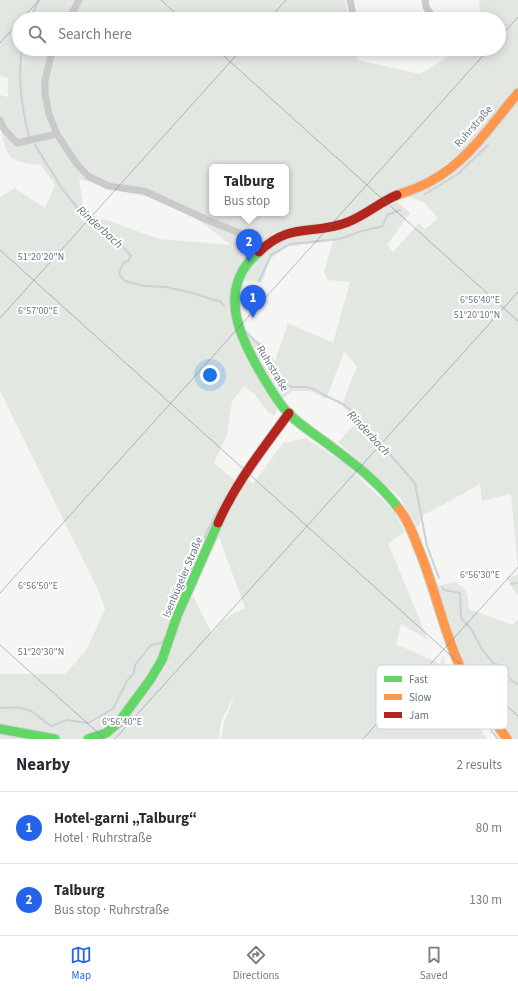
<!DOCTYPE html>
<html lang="en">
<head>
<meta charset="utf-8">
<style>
  :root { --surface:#fff; --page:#f7f7f7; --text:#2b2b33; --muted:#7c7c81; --line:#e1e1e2; --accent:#2563eb }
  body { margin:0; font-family:"Source Sans 3",sans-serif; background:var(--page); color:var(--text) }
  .you { position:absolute; left:210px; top:375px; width:14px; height:14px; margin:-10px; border:3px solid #fff; border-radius:50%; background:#1a73e8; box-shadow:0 0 0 6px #1a73e833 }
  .badge { display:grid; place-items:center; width:26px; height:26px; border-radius:50%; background:var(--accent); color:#fff; font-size:13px; font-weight:700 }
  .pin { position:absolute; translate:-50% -33px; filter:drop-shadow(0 1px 2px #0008) }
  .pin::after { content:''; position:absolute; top:21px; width:14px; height:12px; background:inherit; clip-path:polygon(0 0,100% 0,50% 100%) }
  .popup { position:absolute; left:209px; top:164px; width:80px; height:52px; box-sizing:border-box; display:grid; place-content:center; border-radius:6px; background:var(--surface); filter:drop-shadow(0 1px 3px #0005); font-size:13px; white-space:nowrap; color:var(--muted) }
  .popup b { font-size:15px; color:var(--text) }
  .popup::after { content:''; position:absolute; left:50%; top:100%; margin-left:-8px; border:8px solid transparent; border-top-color:var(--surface) }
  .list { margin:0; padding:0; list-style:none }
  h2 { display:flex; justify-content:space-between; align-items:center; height:52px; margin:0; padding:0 16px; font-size:17px }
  h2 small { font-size:13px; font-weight:400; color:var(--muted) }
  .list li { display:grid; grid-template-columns:26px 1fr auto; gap:12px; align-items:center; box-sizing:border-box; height:72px; padding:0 16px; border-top:1px solid var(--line) }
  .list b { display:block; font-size:15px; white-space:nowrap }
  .list p { margin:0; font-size:13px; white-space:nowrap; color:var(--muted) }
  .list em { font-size:13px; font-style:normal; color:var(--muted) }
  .icon { flex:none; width:22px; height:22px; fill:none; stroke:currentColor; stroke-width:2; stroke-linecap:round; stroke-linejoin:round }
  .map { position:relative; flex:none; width:518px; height:739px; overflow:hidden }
  .search { position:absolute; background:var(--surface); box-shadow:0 2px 10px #0003; left:12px; right:12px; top:12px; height:44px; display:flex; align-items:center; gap:10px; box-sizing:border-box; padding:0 14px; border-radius:22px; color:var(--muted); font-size:15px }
  .sheet { height:196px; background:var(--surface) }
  nav { display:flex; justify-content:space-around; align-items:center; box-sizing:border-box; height:56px; border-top:1px solid var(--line); background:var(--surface); font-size:11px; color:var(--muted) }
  nav a { display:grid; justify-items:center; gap:2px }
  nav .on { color:var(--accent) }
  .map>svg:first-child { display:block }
  .green { fill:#e3e7e2; fill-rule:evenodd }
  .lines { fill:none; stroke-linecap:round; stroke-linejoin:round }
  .stream { stroke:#cbd1d4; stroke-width:2 }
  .fast-casing { stroke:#d2d3d3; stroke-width:11 }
  .slow-casing { stroke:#d2d3d3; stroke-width:11 }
  .jam-casing { stroke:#d2d3d3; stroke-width:11 }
  .street { stroke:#cacacc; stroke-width:7 }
  .fast { stroke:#63d668; stroke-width:9 }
  .slow { stroke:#ff974d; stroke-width:9 }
  .jam { stroke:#b3261e; stroke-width:9 }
  .ticks { fill:none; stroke:#687482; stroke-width:1; stroke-opacity:0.45 }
  .labels { text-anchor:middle; stroke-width:4; stroke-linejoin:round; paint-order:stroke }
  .street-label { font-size:11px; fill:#687482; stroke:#fff }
  .water-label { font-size:12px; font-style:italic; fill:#63747e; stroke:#fff }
  .key { fill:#fff; stroke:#d2d5da; stroke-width:1 }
  .key-label { font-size:11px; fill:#687482 }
  .ticks-label { font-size:10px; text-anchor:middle; fill:#687482; stroke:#fff; stroke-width:4; stroke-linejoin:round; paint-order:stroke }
</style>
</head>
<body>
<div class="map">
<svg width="518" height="739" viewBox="0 0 518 739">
  <rect width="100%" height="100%" fill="#f5f5f4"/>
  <g class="green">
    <path d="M0 0H345L349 19H19V49H355L357 60 420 74 461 49H499V19H480L479 0H518V87L465 149 426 179 387 194 349 217 333 223 286 228 272 234 256 248 231 312 233 325 239 339 278 405 275 416 268 412 255 395 244 386 232 402 227 435 214 463 235 480H249L253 484 283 443 306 438 346 465 393 510 405 532 388 543 428 640 401 624 396 644 440 664 443 655 450 685 487 739H225V738L221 739 224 723 235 694 221 721 219 739H0V674H65L85 652 105 610 100 594 0 391V197L15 188 45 208 55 185 41 165C32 164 21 163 13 159 0 151 0 111 0 95L8 97V78L0 76ZM212 167H286V213H212ZM79 179 132 194 157 198 201 222 231 245 159 239 84 212ZM219 537 245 608C228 617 223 618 212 634L191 592Z"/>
    <polygon points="518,98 518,569 511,494 482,501 480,484 424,515 418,528 400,498 338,442 357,422 342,405 357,366 344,352 326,399 311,391 292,391 283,399 257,355 242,324 252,338 261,342 275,361 288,323 333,343 350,282 328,280 324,272 333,241 287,247 270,259 262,283 243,280 254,264 277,243 290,237 335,231 397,201 410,213 387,245 393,252 419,223 425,229 438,218 425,203 407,196 428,188"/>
    <polygon points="518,575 518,596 506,577"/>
    <path d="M455 582C468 590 468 595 469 609L513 625 518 619V739H512L504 725 479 693 465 667 437 586Z"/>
  </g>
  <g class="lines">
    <g class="stream">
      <polyline points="30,19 39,0"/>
      <path d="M22 49C17 78 22 109 29 137"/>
      <polyline points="35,145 63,190 80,211 115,238 131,256 128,261 123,263 119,274 125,281 144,286 166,287 189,292 221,302 224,306"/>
      <polyline points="425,194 458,174 488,145"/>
      <polyline points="259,281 271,255 290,244 339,239 362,231 383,226 387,215 400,210"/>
      <polyline points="246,332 259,345 274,371 283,383 292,387 306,387 316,390 326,396 341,403 352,411 415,483 427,546 439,578"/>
      <polyline points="511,584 518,583"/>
      <polyline points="442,587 444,590 460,593 461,618 471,629 482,649 493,663 501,666 512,681 518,684"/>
      <polyline points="176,607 208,529 220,507"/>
      <path d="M0 708C10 707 26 707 34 713 40 717 45 723 52 726L67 720 88 723 113 709 127 681 134 673 135 665 151 645 161 643 166 636"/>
      <polyline points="480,716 498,739"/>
    </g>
    <defs>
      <g id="fast">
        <path d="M259 252C256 255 251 259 248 263 220 298 242 341 262 375 270 388 278 403 289 414 300 425 313 433 325 442 352 462 379 482 399 509"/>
        <polyline points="0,729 55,739"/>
        <polyline points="88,739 106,733 119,722 150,680 162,660 177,616 218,523"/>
      </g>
      <g id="slow">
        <path d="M397 195C409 191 421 187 431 181 469 160 491 125 518 93"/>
        <path d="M399 509C408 520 413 534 418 547 434 585 442 625 458 662 469 691 490 714 507 739"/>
      </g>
      <g id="jam">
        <path d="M259 252C290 221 314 236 348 222 366 215 380 202 397 195"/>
        <path d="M218 523C236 482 263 449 289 413"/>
      </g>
    </defs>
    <use href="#fast" class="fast-casing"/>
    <use href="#slow" class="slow-casing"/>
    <use href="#jam" class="jam-casing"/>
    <g class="street">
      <polyline points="350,0 354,19"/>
      <polyline points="425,0 426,7 434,19"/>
      <polyline points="69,19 79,0"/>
      <polyline points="54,49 51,56 45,80 45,94 49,114 57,134 76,163 88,176 108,186 144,191 212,222 255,239 264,247"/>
      <polyline points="0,120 4,129 17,143 57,134"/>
    </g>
    <use href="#fast" class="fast"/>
    <use href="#slow" class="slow"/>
    <use href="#jam" class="jam"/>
  </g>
  <path class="ticks" d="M161 0 182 19M22 19 39 0M269 19 286 0M499 38 518 17M0 43 19 22M216 49 518 321M0 250 518 716M0 318 242 49M0 593 489 49M0 645 105 739M115 739 518 292M363 739 518 567"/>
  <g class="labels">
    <g class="street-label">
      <text transform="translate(473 126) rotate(-49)" y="4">Ruhrstraße</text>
      <text transform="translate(273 368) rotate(59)" y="4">Ruhrstraße</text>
      <text transform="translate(182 577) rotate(-67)" y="4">Isenbügeler Straße</text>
    </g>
    <g class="water-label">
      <text transform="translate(100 227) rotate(42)" y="4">Rinderbach</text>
      <text transform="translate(369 433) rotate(47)" y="4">Rinderbach</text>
    </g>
  </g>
  <rect x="376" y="665" width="132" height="64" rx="6" class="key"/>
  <rect x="384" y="676" width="18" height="6" fill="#63d668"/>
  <rect x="384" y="694" width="18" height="6" fill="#ff974d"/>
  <rect x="384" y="712" width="18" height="6" fill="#b3261e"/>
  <g class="key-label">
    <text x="409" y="683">Fast</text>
    <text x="409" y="701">Slow</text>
    <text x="409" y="719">Jam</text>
  </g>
  <g class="ticks-label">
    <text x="41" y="260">51°20'20"N</text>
    <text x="480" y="303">6°56'40"E</text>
    <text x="38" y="314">6°57'00"E</text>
    <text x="477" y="318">51°20'10"N</text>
    <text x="480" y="578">6°56'30"E</text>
    <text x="38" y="589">6°56'50"E</text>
    <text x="41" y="655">51°20'30"N</text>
    <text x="122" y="725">6°56'40"E</text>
  </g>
</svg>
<div class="you"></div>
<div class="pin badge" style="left:253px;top:318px">1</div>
<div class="pin badge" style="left:249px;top:262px">2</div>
<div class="popup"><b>Talburg</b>Bus stop</div>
<div class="search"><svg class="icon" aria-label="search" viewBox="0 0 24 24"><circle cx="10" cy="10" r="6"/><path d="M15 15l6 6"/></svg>Search here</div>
</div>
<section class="sheet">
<h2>Nearby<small>2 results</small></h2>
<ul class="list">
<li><span class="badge">1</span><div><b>Hotel-garni „Talburg“</b><p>Hotel · Ruhrstraße</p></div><em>80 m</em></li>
<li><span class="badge">2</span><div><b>Talburg</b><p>Bus stop · Ruhrstraße</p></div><em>130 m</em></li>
</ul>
</section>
<nav>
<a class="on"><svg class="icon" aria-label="map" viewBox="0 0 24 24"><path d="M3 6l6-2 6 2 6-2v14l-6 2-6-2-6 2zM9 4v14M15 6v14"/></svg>Map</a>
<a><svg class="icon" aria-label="directions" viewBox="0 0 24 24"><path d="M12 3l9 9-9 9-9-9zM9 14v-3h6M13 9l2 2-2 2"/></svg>Directions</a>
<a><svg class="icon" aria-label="saved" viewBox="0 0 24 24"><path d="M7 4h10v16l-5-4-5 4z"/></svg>Saved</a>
</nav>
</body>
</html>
